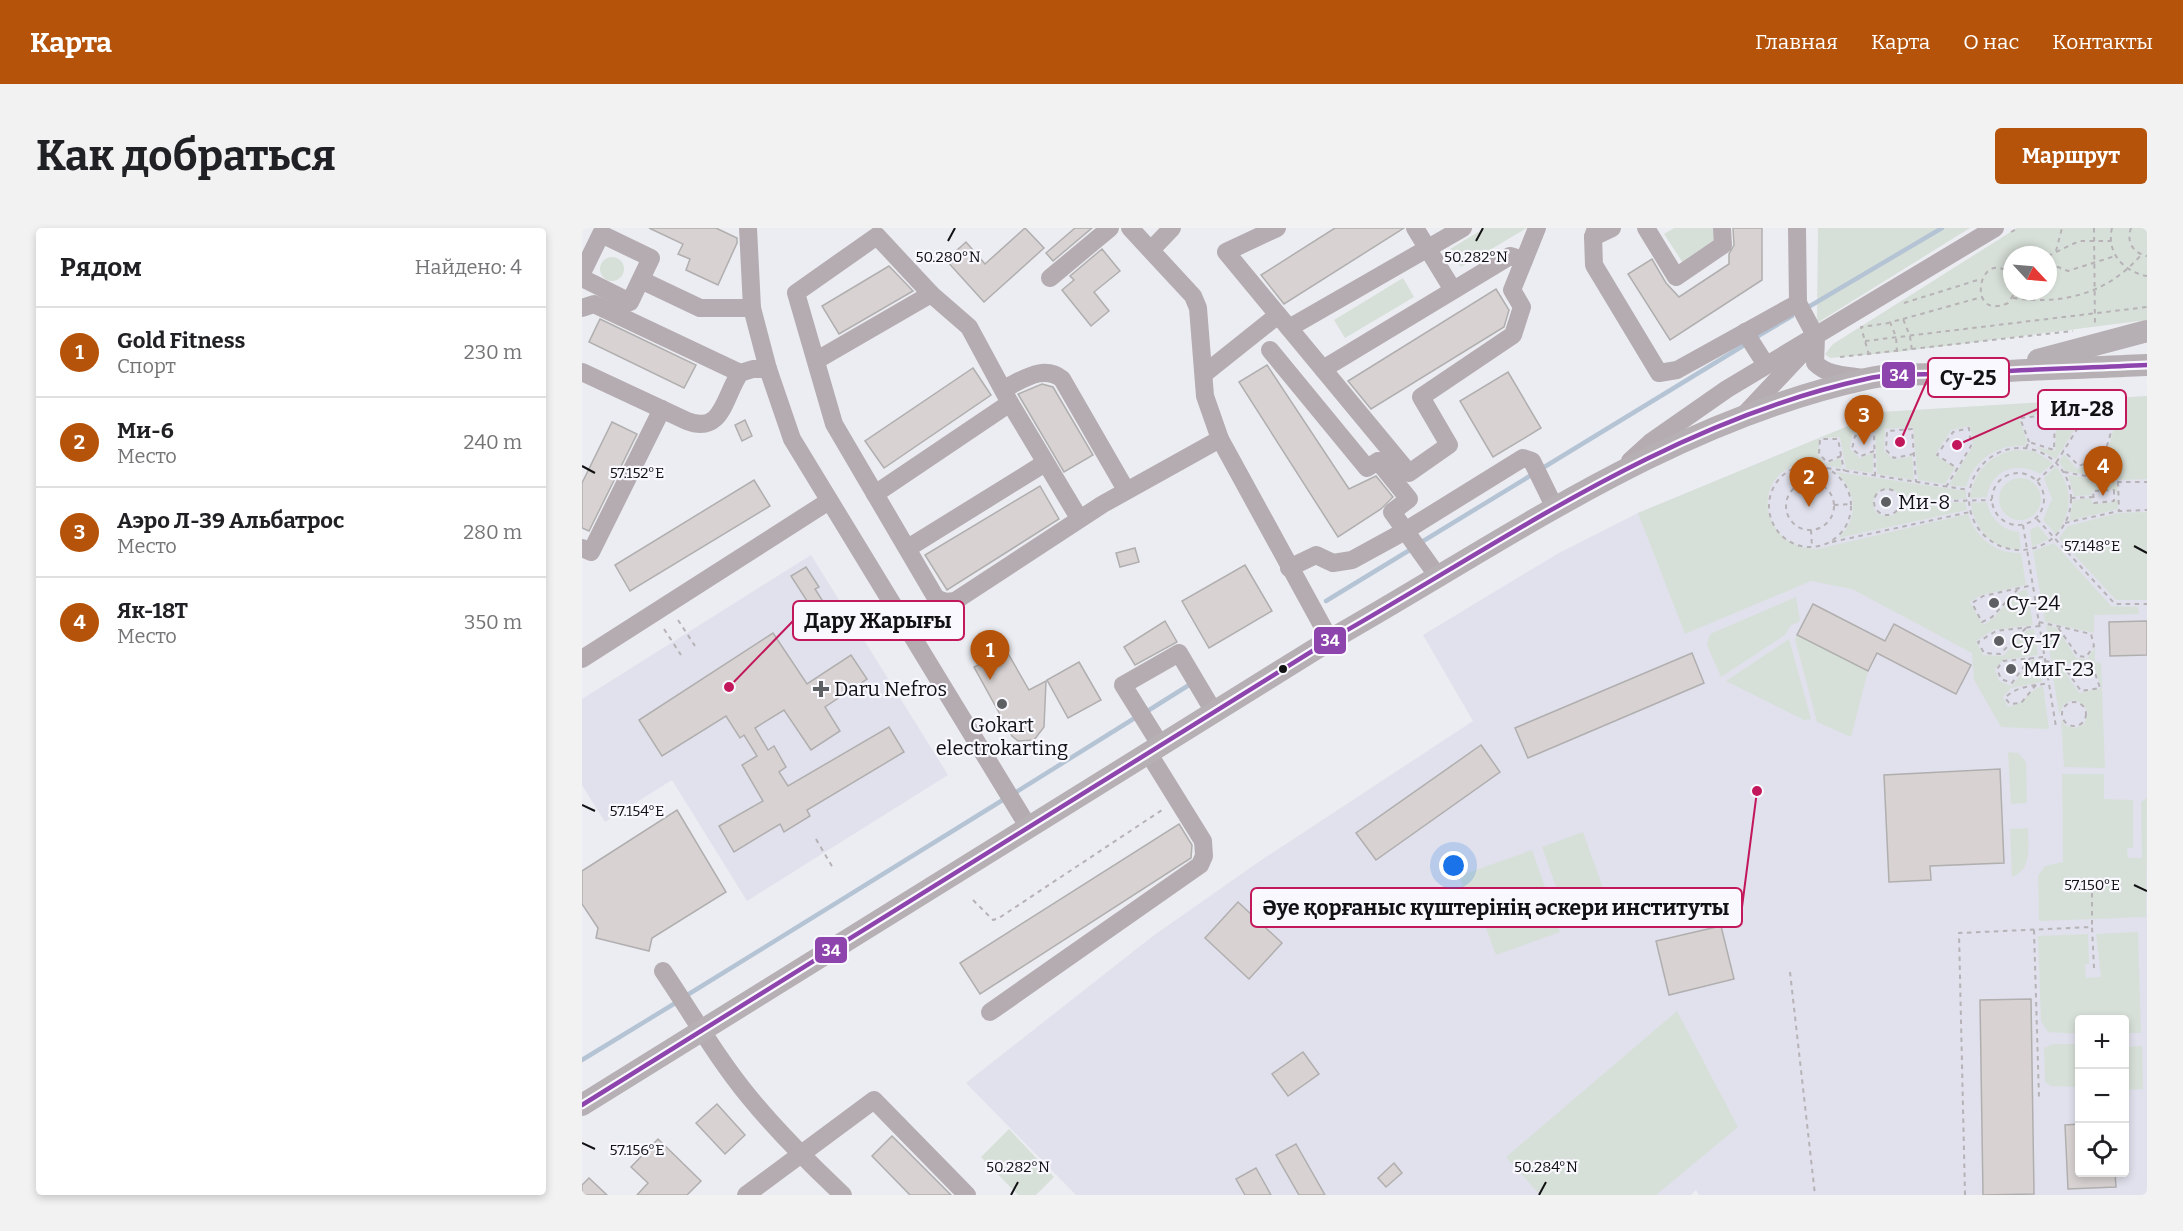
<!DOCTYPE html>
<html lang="ru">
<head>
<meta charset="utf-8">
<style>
  :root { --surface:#fff; --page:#f2f2f2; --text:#202124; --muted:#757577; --line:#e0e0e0; --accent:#b45309 }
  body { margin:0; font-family:Bitter,serif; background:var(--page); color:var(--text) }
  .controls { position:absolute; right:18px; bottom:18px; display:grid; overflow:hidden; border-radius:6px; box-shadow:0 3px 9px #0003 }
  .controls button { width:54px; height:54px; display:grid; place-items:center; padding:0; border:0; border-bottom:2px solid var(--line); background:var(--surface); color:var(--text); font:30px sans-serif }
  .compass { position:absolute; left:1421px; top:18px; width:54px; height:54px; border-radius:50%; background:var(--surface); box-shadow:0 3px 9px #0003; rotate:116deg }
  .you { position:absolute; left:872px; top:638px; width:21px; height:21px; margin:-15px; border:4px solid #fff; border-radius:50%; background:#1a73e8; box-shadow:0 0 0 9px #1a73e833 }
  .badge { display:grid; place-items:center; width:39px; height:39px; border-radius:50%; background:var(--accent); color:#fff; font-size:20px; font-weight:700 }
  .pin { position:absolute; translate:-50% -50px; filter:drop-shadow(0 2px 3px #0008) }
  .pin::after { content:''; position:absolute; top:32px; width:21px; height:18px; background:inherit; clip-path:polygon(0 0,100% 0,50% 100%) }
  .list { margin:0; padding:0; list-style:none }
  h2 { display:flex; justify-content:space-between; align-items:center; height:78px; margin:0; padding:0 24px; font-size:26px }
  h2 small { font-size:20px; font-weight:400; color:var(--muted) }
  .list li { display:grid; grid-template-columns:39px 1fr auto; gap:18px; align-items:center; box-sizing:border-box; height:90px; padding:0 24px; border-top:2px solid var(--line) }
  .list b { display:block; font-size:22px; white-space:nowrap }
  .list p { margin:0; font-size:20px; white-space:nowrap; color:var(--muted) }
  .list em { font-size:20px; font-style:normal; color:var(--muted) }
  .icon { flex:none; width:33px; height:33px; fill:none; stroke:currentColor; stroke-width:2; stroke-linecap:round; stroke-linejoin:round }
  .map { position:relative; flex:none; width:1565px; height:967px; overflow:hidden; border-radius:6px }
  header { display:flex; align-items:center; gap:36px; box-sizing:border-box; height:84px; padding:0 30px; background:var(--accent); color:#fff }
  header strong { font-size:28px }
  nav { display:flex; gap:33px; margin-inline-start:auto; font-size:21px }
  .intro { display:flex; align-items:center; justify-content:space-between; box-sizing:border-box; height:144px; padding:0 36px }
  h1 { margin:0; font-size:42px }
  .button { padding:15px 27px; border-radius:6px; background:var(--accent); color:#fff; font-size:21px; font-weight:700 }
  main { display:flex; gap:36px; padding:0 36px }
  aside { flex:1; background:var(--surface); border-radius:6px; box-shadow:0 3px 9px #0003 }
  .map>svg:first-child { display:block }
  .built { fill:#e0e1ec; fill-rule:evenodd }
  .green { fill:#d7e0d8; fill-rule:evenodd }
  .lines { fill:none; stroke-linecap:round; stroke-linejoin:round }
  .stream { stroke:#b5c4d5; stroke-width:4.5 }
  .building { fill:#d8d3d2; stroke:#b0aeaf; stroke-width:1.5 }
  .path { stroke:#b6b2b6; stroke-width:2; stroke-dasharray:4.5 4.5; stroke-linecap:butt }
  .minor { stroke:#b5acb1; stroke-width:18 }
  .major { stroke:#b6afb3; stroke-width:22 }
  .bus-1-casing { stroke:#f8f8fe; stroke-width:9 }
  .bus-1 { stroke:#8e44ad; stroke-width:4.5 }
  .ticks { fill:none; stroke:#121215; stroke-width:2 }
  .poi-dot { fill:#5e5f62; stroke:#f8f8fe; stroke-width:2 }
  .bus-dot { fill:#121215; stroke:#f8f8fe; stroke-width:2 }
  .labels { text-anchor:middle; stroke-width:4.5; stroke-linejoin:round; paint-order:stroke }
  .poi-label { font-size:20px; fill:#121215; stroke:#f8f8fe; text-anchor:start }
  .ticks-label { font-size:15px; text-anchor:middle; fill:#121215; stroke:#f8f8fe; stroke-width:4.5; stroke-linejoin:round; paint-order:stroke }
  .leader { fill:none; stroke:#c2185b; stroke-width:2 }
  .callout-dot { fill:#c2185b; stroke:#f8f8fe; stroke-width:2 }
  .callout { fill:#f8f8fe; stroke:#c2185b; stroke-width:2 }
  .callout-label { font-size:21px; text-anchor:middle; font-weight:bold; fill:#121215 }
  .line-badge { stroke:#f8f8fe; stroke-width:2 }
  .badge-label { font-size:16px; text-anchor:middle; font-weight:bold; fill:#fff }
</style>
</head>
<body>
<header>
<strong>Карта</strong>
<nav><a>Главная</a><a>Карта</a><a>О нас</a><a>Контакты</a></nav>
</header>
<div class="intro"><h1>Как добраться</h1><a class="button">Маршрут</a></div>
<main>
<aside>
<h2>Рядом<small>Найдено: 4</small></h2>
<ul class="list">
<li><span class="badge">1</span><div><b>Gold Fitness</b><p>Спорт</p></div><em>230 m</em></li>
<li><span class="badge">2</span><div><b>Ми-6</b><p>Место</p></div><em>240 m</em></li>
<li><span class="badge">3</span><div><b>Аэро Л-39 Альбатрос</b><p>Место</p></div><em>280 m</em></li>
<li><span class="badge">4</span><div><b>Як-18Т</b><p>Место</p></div><em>350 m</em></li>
</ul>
</aside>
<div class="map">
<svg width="1565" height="967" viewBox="0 0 1565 967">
  <rect width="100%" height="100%" fill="#ecedf2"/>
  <g class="built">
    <path d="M1565 168V967H1117L1114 962 1109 967H494L384 855 571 708 678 633 891 493 841 407 975 326 1056 285 1300 184ZM1498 792H1542V944H1498Z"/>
    <polygon points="229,327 366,547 165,673 90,552 23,594 0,557 0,471"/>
  </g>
  <g class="green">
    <polygon points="903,0 945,0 879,39 868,21"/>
    <polygon points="1092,0 1133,0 1133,16 1101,35 1082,6"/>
    <polygon points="1236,0 1388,0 1235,95"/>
    <path d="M1435 0H1565V92L1315 124 1248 130 1243 126 1251 116ZM1430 27H1466V63H1430Z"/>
    <circle cx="30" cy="41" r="12"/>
    <polygon points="821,50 832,69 763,110 752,92"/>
    <path d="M1565 168V251L1535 252 1483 243 1477 234 1482 226 1495 241 1523 230 1534 194 1496 196 1474 231 1453 219 1473 223 1475 184 1437 189 1445 214 1443 218C1415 216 1392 232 1384 259L1367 257 1391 218 1388 198 1369 202 1353 227 1373 240 1363 256 1336 252 1331 199 1303 201 1302 223 1312 232 1330 228 1332 252 1295 246 1293 202 1270 206 1268 221 1278 230 1291 225V245L1264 241 1258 209 1238 210 1236 227 1244 236 1258 230 1260 240C1249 239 1234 234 1223 235 1167 243 1176 321 1236 321L1386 286C1394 310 1414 326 1439 325L1444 357 1399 367 1388 374 1401 397C1421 387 1425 366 1445 361L1451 397 1411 402 1394 413 1401 427 1421 428 1445 402 1452 401 1456 427 1421 432 1413 441 1417 453 1430 458 1450 432 1456 431 1460 454 1429 460 1421 469 1426 479C1445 476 1446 461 1461 458L1467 501 1419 499 1392 452 1390 425 1270 361 1229 353 1103 406 1056 285 1300 184Z"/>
    <path d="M1432 222 1452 223 1471 235 1458 246C1435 232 1409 242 1405 269L1388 270C1392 244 1406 228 1432 222Z"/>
    <path d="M1474 238C1491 259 1491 285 1474 306L1461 292 1470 271 1462 250Z"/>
    <path d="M1254 244 1384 263V271L1319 272 1314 263 1300 261C1283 272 1293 295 1313 286L1319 277 1383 274 1385 282 1256 310C1277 291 1275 263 1254 244Z"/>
    <polygon points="1486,247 1535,255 1536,267 1532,261 1510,263 1510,267 1492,268"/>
    <circle cx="1438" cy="271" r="21"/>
    <polygon points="1509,270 1511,276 1533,274 1536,270 1536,281 1487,293 1491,272"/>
    <path d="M1405 274C1408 291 1420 302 1437 304L1439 321C1412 324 1391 299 1389 275Z"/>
    <polygon points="1565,284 1565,372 1534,372 1477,310 1486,298 1537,285"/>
    <polygon points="1456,298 1467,311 1450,319 1448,302"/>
    <polygon points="1472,315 1529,378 1556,379 1557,386 1512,387 1512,405 1463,394 1451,323"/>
    <polygon points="1214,369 1218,393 1208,398 1203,407 1139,449 1125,417 1128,406"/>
    <polygon points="1464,397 1475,400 1494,430 1505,431 1513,419 1513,434 1519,435 1523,540 1482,539 1479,491 1483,497 1493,500 1502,496 1506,485 1501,476 1491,472 1482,476 1477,486 1469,435 1478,437 1497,465 1519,460 1513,440 1469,432"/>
    <polygon points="1215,407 1286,443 1269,509 1235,494 1213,411"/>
    <polygon points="1207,411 1229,491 1222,492 1144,453"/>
    <polygon points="1426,524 1436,525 1444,534 1445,575 1429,576"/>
    <polygon points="1480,546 1522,546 1522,571 1551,572 1551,620 1545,620 1546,630 1560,630 1559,575 1565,569 1564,689 1457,693 1456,648 1463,638 1481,634"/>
    <path d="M1446 600C1446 618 1451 641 1430 649L1428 601Z"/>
    <polygon points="1001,604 1029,683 988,698 960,619"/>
    <polygon points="950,622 963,659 891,685 877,648"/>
    <polygon points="964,666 978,704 914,727 900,689"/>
    <polygon points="1556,704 1559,805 1543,805 1542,792 1498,792 1497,806 1466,804 1459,793 1456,708 1506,706 1507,736 1503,736 1504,750 1519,749 1514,706"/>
    <polygon points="1095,783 1156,899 1074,967 958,967 924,929"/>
    <polygon points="1497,816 1497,859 1469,858 1463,854 1462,820 1471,816"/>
    <polygon points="1560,818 1561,861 1543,862 1543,819"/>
    <polygon points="427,901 472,949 454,967 436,967 399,929"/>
  </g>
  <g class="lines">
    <g class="stream">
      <polyline points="1223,81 1360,0"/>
      <polyline points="1171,111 1210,88"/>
      <polyline points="959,241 1164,116"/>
      <polyline points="838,315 951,246"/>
      <polyline points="744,373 831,320"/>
      <polyline points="564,484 607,457"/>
      <polyline points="431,566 556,488"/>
      <polyline points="102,769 424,570"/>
      <polyline points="0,832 95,774"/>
    </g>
  </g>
  <g class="building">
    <polygon points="67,0 134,0 155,10 155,15 136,57 104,42 108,31 96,26 101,16"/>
    <polygon points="443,0 462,20 402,74 364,32 384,14 403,36"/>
    <polygon points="493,0 510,0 471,33 464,25"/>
    <polygon points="753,0 822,0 702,76 679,47"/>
    <polygon points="1151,0 1180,0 1180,52 1088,112 1046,46 1070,31 1084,55 1097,69 1147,36 1147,26 1152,17"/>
    <polygon points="520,21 538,43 512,64 527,83 509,98 480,62 492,52 488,48"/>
    <polygon points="307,38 331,63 257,106 240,78"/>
    <polygon points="914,61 927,82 922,99 789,181 766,153"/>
    <polygon points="18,91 114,137 102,160 7,114"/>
    <polygon points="685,137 767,261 794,248 811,269 799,281 756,309 657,154"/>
    <polygon points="391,140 409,167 302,240 283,213"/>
    <polygon points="926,144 959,200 911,229 878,173"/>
    <polygon points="460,156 471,159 511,227 482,244 436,166"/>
    <polygon points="163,192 170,208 160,213 153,197"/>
    <polygon points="30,194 55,206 7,303 0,300 0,255"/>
    <polygon points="172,252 188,278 48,363 33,337"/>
    <polygon points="458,258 477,291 365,362 343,327"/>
    <polygon points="553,320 557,334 538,339 534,325"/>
    <polygon points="663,337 690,383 627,420 600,373"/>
    <polygon points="224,339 237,359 233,361 256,397 245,404 209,348"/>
    <polygon points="1231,376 1303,413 1312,396 1389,437 1374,466 1295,425 1286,443 1215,407"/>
    <polygon points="583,393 595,414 553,437 542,419"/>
    <polygon points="1565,393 1565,427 1528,428 1527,394"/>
    <polygon points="191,405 225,456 269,427 285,451 243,479 258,503 229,522 202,482 173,500 186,522 192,518 204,539 197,544 206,558 307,499 322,524 225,582 228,588 202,604 198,596 152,624 137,598 181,573 160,537 175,528 162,507 158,510 144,488 80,528 57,492"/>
    <polygon points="424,422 447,462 464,453 462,499 452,512 436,513 430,508 392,439"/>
    <polygon points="1110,425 1122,455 946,530 933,500"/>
    <polygon points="497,434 519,472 486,490 465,452"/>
    <polygon points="899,517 918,544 794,632 774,605"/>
    <polygon points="1418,541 1422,635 1348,638 1349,652 1307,654 1302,547"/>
    <polygon points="95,582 144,664 70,710 67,723 14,710 16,700 0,676 0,643"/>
    <polygon points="597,596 610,617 609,630 398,766 378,735"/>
    <polygon points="656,674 700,715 667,751 623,710"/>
    <polygon points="1139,698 1152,751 1087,767 1074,713"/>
    <polygon points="1449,771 1452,966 1401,967 1398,772"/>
    <polygon points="721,824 737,846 706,868 690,846"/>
    <polygon points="135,876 163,907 143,926 114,895"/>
    <polygon points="1497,896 1497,945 1533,945 1534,959 1486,961 1483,897"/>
    <polygon points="310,908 369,967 328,967 290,928"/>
    <polygon points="76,911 119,953 105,967 55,967 66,955 49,939"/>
    <polygon points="714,916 743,967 717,967 694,927"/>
    <polygon points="812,935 820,945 804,959 796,950"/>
    <polygon points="674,940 689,967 663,967 654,951"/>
    <polygon points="7,950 25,967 0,967 0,957"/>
  </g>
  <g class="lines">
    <g class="path">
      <polyline points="1512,0 1513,99"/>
      <path d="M1530 0C1524 25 1542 44 1565 48"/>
      <path d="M1549 0C1544 14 1551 25 1565 28"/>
      <polyline points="1429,4 1436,0"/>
      <polyline points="1474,23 1480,0"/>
      <polyline points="1466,28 1497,13 1529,13"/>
      <polyline points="1466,41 1476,39 1486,43 1533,28"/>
      <path d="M1430 47C1396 16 1383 95 1426 75L1434 63"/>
      <path d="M1431 70C1481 77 1525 66 1559 27"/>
      <polyline points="1322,75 1399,51"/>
      <polyline points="1321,91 1400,69"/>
      <polyline points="1283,113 1565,79"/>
      <polyline points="1315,124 1314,109 1308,94 1321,91 1328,108 1330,123"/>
      <polyline points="1287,127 1279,99 1307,95"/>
      <polyline points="1258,129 1491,103"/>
      <circle cx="1438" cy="271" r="51"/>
      <polyline points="1444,220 1447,214 1472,222 1473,186 1438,190 1447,214"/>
      <polyline points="1292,223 1279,228 1270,221 1273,208 1292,203 1293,247"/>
      <polyline points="1332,226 1312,230 1304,222 1305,203 1330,201 1334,254"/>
      <polyline points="1259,228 1245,234 1237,226 1238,211 1256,211 1262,243"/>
      <circle cx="1228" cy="278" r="41"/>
      <polyline points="1228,238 1228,254"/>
      <polyline points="1245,240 1387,262"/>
      <polyline points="1482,244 1536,254 1565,254"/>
      <circle cx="1436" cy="271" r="26"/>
      <polyline points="1455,253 1474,235 1497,198 1532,194 1522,228 1497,238 1481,222"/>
      <polyline points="1536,254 1537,283"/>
      <circle cx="1228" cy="278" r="24"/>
      <polyline points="1364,259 1389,218 1387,200 1371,204 1355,227 1375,240"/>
      <circle cx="1305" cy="274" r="13"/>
      <polygon points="1532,262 1532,273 1512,275 1511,263"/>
      <polyline points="1489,270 1512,269"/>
      <polyline points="1318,274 1410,272"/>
      <polyline points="1252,277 1269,276"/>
      <polyline points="1455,291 1533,376 1565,376"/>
      <polyline points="1483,295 1537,283 1565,282"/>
      <polyline points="1441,297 1474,499"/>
      <polyline points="1229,302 1230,319"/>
      <polyline points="1250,314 1388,284"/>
      <polyline points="1436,361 1410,389 1400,394 1390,375 1401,368 1451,357"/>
      <polyline points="96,392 113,418"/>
      <polyline points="1457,394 1509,406 1512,418 1504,429 1496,428 1475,398"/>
      <polyline points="1444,400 1418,426 1402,425 1396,414 1414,403 1457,398"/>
      <polyline points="82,401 99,427"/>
      <polyline points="1448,430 1430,455 1419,451 1415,441 1421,433 1462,429"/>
      <polyline points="1463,433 1512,442 1518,460 1499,463 1480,436"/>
      <path d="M1454 457 1439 475 1428 476 1423 470C1434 458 1451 458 1467 455"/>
      <circle cx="1492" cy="486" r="12"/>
      <polyline points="234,611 251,640"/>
      <polyline points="1510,665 1510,699"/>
      <polyline points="391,672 411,692 417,690 583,580"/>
      <polyline points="1452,702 1457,870"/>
      <polyline points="1208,744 1233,967"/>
      <polyline points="1383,967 1377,705 1510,699 1512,740"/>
    </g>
    <g class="minor">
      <polyline points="166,0 170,80 186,141 210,211 447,600"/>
      <polyline points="548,0 611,68 616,80 623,168 638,211 748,412"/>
      <polyline points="695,0 644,24 827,245 867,217 839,169 931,107 940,79 930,62 955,0"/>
      <polyline points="833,0 871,62"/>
      <polyline points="1014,0 1011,9 1030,0"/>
      <polyline points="1064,0 1094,49 1141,17 1140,0"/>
      <path d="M1215 0 1216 75 1234 109 1233 135C1246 148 1264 147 1282 150"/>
      <polyline points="1011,9 1012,37 1077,145 1095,142 1216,75"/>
      <polyline points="570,21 590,0"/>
      <polyline points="0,45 19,6 69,30 48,74 0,50"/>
      <polyline points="468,50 528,0"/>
      <polyline points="59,52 118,80 170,80"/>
      <polyline points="0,80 12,76 158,145"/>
      <polyline points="707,100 881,0"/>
      <polyline points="1163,104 1184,137"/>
      <polyline points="688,122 785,240 796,233 827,271 810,284 857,350"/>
      <polyline points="235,132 349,66"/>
      <polyline points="741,141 928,28 942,32"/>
      <path d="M0 144 105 193C141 207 142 168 158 145L171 141H186"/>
      <polyline points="622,146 696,87"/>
      <path d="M421 161C441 152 461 136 480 151L544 262"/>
      <polyline points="1162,187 1225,120"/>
      <polyline points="1048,233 1069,214 1145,161 1413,0"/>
      <polyline points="293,266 428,175"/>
      <polyline points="497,290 428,175 387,99 349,66 295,8 214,65 252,196 354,370 363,374 373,373 521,276 638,211"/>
      <polyline points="0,320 9,324 80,181"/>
      <polyline points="326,320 463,235"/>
      <polyline points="707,340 734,327 751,335 770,332 823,303 941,230 950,233 972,278"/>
      <polyline points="0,431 247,273"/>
      <polyline points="579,518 541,457 597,425 632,484"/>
      <path d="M81 743C110 786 135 830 168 870 196 904 228 936 261 967"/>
      <polyline points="408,784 618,637 622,628 621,613 567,526"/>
      <polyline points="164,967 292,872 385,967"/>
    </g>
    <g class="major">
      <polyline points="1456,132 1565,103"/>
      <path d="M0 877 748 412C921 314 1087 194 1284 151 1310 145 1339 147 1366 146 1432 142 1498 140 1565 137"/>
    </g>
    <defs>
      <path id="bus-1" d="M0 877 748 412C921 314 1087 194 1284 151 1310 145 1339 147 1366 146 1432 142 1498 140 1565 137"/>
    </defs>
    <use href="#bus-1" class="bus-1-casing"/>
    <use href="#bus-1" class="bus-1"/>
  </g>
  <path class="ticks" d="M366 13 373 0M894 13 901 0M0 238 13 245M1552 318 1565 325M0 577 13 583M1552 657 1565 663M0 915 13 921M429 967 436 954M957 967 964 954"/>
  <g class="poi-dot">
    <circle cx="1304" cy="274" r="6"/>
    <circle cx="1412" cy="375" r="6"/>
    <circle cx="1417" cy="413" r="6"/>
    <circle cx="1429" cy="441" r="6"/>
    <path d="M236 452h6v6h6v6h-6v6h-6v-6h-6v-6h6z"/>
    <circle cx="420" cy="476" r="6"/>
  </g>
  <circle class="bus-dot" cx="701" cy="441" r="5"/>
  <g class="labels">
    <g class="poi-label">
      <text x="1316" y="281">Ми-8</text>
      <text x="1424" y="382">Су-24</text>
      <text x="1429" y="420">Су-17</text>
      <text x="1441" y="448">МиГ-23</text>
      <text x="252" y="468">Daru Nefros</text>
      <text x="420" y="504" text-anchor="middle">Gokart<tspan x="420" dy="23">electrokarting</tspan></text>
    </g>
  </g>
  <g class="ticks-label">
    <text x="366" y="34">50.280°N</text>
    <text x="894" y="34">50.282°N</text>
    <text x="55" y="250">57.152°E</text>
    <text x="1510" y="323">57.148°E</text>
    <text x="55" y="588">57.154°E</text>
    <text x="1510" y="662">57.150°E</text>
    <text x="55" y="927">57.156°E</text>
    <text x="436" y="944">50.282°N</text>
    <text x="964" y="944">50.284°N</text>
  </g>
  <path class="leader" d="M1318 214L1346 150M1375 217L1456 181M147 459L211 393M1175 563L1160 679"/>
  <g class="callout-dot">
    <circle cx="1318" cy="214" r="6"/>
    <circle cx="1375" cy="217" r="6"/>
    <circle cx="147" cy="459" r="6"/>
    <circle cx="1175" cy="563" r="6"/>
  </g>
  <g class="callout">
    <rect x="1346" y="130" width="81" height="39" rx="6"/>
    <rect x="1456" y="162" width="88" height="39" rx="6"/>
    <rect x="211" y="373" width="171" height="39" rx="6"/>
    <rect x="669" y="660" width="491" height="39" rx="6"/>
  </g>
  <g class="callout-label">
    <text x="1386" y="157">Су-25</text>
    <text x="1500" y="188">Ил-28</text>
    <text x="296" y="400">Дару Жарығы</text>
    <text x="914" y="687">Әуе қорғаныс күштерінің әскери институты</text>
  </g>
  <g class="line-badge">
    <rect x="1299" y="133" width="35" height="28" rx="6" fill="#8e44ad"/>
    <rect x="731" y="398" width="34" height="29" rx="6" fill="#8e44ad"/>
    <rect x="232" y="708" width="34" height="28" rx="6" fill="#8e44ad"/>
  </g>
  <g class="badge-label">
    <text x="1317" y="153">34</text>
    <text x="748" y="418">34</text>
    <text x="249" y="728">34</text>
  </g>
</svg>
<div class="controls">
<button>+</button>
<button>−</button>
<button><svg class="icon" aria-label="locate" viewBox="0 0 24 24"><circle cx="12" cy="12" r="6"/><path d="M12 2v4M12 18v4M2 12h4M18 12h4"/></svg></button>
</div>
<svg class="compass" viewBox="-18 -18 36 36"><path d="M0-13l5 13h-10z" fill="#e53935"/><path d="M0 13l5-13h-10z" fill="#757577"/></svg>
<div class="you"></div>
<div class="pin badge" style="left:408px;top:452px">1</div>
<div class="pin badge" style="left:1227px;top:279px">2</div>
<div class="pin badge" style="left:1282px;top:217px">3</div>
<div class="pin badge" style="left:1521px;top:268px">4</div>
</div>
</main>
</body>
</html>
